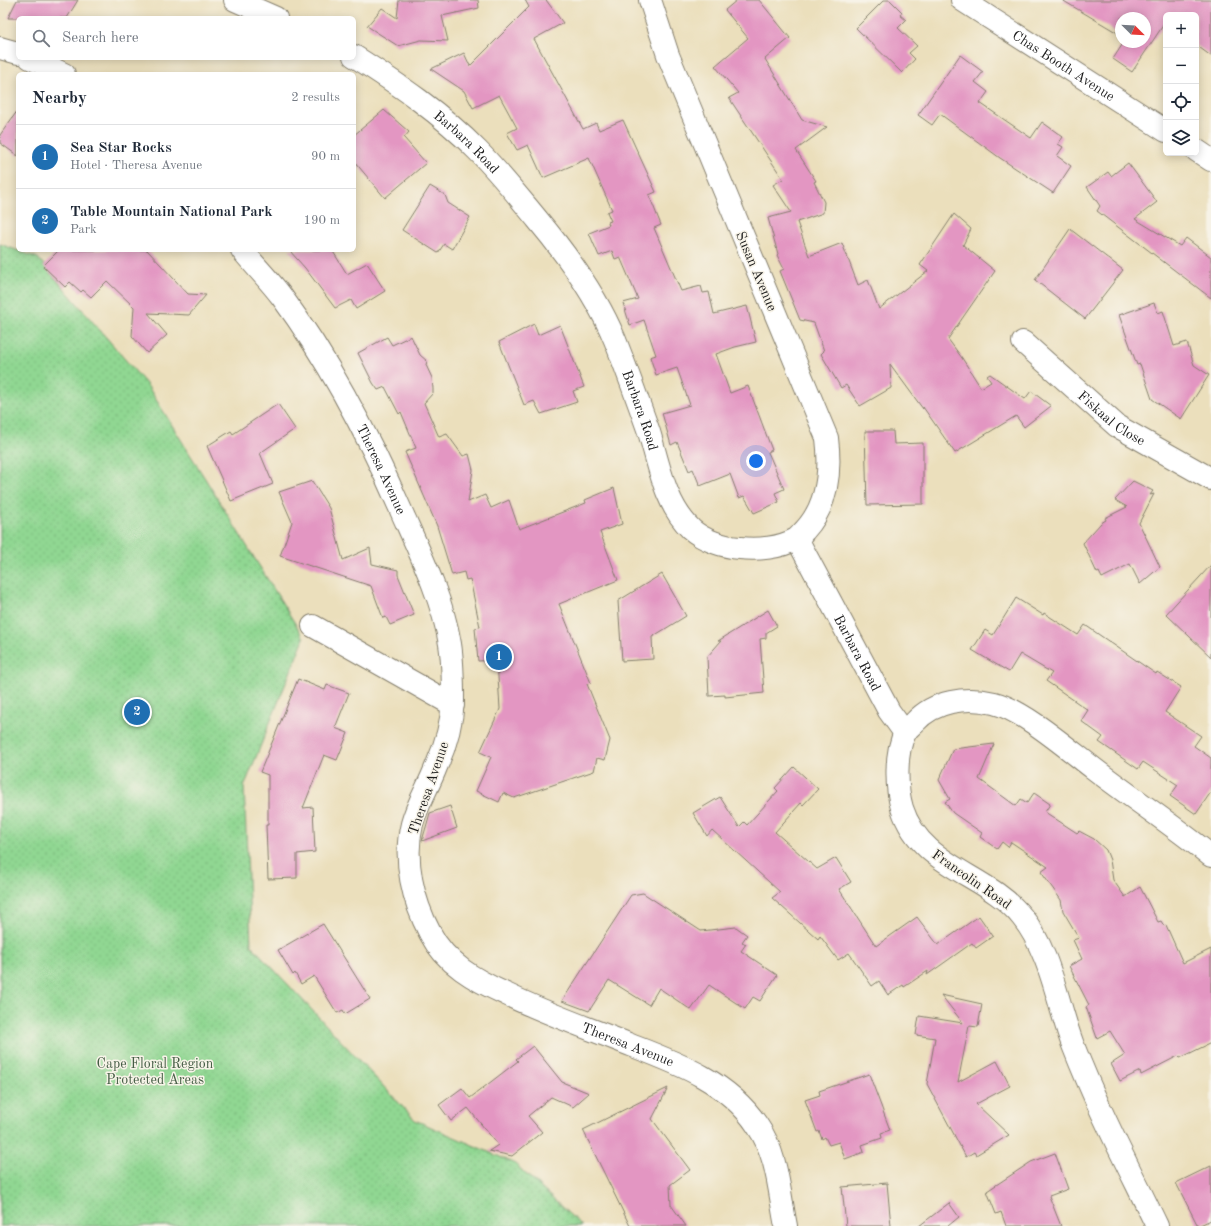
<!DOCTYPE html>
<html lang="en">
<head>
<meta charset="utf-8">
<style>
  :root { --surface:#fff; --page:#f2f2f3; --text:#1f2937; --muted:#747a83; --line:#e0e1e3; --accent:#1f6fb2 }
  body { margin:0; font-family:"Old Standard TT",serif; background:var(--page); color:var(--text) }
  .controls { position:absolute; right:12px; top:12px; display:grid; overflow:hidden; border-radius:6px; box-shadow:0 2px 10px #0003 }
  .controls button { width:36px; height:36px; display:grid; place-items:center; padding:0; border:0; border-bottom:1px solid var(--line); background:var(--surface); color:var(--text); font:20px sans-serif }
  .compass { position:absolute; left:1115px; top:12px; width:36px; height:36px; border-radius:50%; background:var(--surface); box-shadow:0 2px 10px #0003; rotate:114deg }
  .you { position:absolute; left:756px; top:461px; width:14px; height:14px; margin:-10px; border:3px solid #fff; border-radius:50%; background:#1a73e8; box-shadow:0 0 0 6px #1a73e833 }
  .badge { display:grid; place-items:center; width:26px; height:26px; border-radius:50%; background:var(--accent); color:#fff; font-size:13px; font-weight:700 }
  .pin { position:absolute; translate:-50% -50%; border:2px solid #fff; box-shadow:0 1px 4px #0006 }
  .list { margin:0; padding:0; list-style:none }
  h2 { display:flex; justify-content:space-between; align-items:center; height:52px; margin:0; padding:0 16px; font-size:17px }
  h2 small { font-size:13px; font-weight:400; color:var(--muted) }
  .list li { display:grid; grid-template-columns:26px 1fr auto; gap:12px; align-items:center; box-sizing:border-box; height:64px; padding:0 16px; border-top:1px solid var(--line) }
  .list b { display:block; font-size:15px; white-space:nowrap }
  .list p { margin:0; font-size:13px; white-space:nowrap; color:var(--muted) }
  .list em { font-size:13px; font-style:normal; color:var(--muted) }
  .icon { flex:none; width:22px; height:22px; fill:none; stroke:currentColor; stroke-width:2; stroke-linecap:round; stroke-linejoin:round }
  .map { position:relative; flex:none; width:1211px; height:1226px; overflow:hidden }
  .search { position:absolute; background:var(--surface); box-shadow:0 2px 10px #0003; left:16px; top:16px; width:340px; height:44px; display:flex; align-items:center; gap:10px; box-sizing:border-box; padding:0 14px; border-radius:6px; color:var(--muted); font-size:15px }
  .panel { position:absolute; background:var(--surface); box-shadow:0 2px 10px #0003; left:16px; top:72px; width:340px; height:180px; border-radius:6px }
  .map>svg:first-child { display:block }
  .park { fill:url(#park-dots); stroke:#567a57 }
  .building { fill:#e396c2 }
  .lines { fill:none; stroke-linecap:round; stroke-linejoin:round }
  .minor-casing { stroke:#847e6c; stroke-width:24 }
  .minor { stroke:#fff; stroke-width:22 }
  .labels { text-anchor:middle; stroke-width:3; stroke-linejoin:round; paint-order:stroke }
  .street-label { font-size:14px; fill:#1c1c1c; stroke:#f7f3e8 }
  .park-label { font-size:14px; fill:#455d45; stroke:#f7f3e8 }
</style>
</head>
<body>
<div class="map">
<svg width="1211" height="1226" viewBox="0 0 1211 1226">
  <defs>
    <pattern id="park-dots" width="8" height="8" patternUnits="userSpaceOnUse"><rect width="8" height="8" fill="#90d792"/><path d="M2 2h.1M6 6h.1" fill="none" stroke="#7cb87d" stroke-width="1.8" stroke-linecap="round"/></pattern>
  </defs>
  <rect width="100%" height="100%" fill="#f7f3e8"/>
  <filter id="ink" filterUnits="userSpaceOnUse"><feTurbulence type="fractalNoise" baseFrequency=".025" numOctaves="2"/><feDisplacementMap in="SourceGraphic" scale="8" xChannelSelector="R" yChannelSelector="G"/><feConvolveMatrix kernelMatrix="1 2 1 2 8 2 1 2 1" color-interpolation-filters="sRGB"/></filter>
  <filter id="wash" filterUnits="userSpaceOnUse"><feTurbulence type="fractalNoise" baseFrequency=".012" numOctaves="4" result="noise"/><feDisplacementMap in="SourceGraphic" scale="16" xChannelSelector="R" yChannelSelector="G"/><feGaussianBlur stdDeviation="0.9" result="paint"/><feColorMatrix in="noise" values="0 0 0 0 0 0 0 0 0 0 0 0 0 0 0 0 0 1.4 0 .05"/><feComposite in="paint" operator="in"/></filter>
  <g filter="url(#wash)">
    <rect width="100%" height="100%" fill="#ebdfbc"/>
    <polygon class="park" points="0,244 38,258 147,385 304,638 244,787 251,945 415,1120 514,1163 582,1226 0,1226"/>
    <g id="blocks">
      <g class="building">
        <polygon points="17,0 78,0 67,18 8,18"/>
        <polygon points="399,0 478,0 479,8 442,16 448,41 421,40 398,46 367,26 382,8 397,18"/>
        <polygon points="525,0 546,0 563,23 534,39 583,129 596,123 599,130 623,120 656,192 649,195 661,225 654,228 681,291 701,286 703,293 709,292 714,314 747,306 756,342 735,347 716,354 730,393 748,386 772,450 768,452 784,489 775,493 779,502 754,513 744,496 739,498 730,474 700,486 693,469 689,471 677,442 671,445 662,413 690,405 677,368 656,375 650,357 656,355 644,320 630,325 623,303 638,299 620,257 615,259 612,251 599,256 589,233 609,225 608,222 611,221 607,212 612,210 589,158 543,178 528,145 517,150 507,133 517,128 499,95 473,108 464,91 431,69 464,53 470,66 529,7"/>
        <polygon points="737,0 759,0 790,38 765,59 802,120 827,127 796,150 816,181 814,182 824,202 823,213 797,222 809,256 842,243 858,285 868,280 879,309 928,271 920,265 954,214 971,229 963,245 995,271 948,339 962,358 981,388 991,382 987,376 990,374 1025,399 1031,391 1051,406 1024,427 1016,416 955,453 923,407 923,409 890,364 891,388 860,406 846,385 841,388 821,354 824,351 814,323 800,320 780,271 784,269 777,255 778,254 768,218 791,212 773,185 783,179 729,98 738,93 715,66 748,38 725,10"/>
        <polygon points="884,0 890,0 902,12 900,15 906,20 898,28 917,46 909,53 915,59 902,73 856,28"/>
        <polygon points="1062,0 1211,0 1211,56 1196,45 1196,15 1166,15 1166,25 1164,24 1132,72 1113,59 1124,42 1145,42 1145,18 1121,18 1121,35"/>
        <polygon points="960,55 983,72 975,82 988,92 980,103 1031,138 1042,122 1063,137 1058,144 1063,147 1057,156 1071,166 1053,193 1000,158 940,114 932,125 918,115"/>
        <polygon points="18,110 18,156 0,143 0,135"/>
        <polygon points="384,110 409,132 404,138 426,163 385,198 354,161 354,135"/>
        <polygon points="1128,163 1157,202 1135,219 1180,246 1186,238 1211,257 1211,298 1097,211 1100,206 1087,187 1108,172 1111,176"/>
        <polygon points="430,186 445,195 448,203 470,217 452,249 444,244 438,253 402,230"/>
        <polygon points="1070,229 1123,270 1085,319 1035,280"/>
        <polygon points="59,250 147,250 188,294 206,295 189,315 148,313 167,335 147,353 132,336 134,307 107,281 91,297 83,290 81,292 70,282 65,287 43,266"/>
        <polygon points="289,250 332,250 347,274 367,263 385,291 356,309 351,300 335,308 305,268"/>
        <polygon points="1154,303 1158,313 1163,311 1174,346 1187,342 1194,365 1209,375 1181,419 1152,399 1140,364 1137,365 1119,315"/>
        <polygon points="534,324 538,335 560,325 584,387 573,391 577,402 541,414 534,401 524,405 499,342"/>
        <polygon points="411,336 420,355 427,361 426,365 432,378 433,389 433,393 424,403 439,437 447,434 463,456 469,454 473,470 468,502 485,495 491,508 509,500 519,529 586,503 585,500 614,488 622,524 600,532 618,580 559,604 591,683 587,684 610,740 605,760 597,758 594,771 514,798 503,793 499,802 476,791 491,757 480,752 500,709 497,660 478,661 475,628 480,627 470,579 466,580 464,572 452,575 437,526 405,452 416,448 401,412 399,414 385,387 378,390 373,383 358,353 387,337 392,345"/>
        <polygon points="278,404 295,429 260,453 273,484 231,501 207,446 231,431 233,434"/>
        <polygon points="865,431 893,431 894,444 923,443 923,504 867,505"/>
        <polygon points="312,481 329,508 343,560 370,548 372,564 398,570 398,575 414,615 390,625 386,617 383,618 371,586 280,556 292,522 279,492"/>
        <polygon points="1133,481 1153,491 1150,495 1154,494 1139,523 1160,567 1140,584 1130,564 1102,578 1099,572 1097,573 1083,543 1101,523 1106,520 1105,518 1127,507 1115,500"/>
        <polygon points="1211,565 1211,657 1166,614"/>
        <polygon points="662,574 686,616 652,637 653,659 622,661 618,601"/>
        <polygon points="1016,598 1043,615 1044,613 1078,635 1085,625 1156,674 1157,672 1181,687 1165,712 1201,736 1194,746 1211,758 1211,792 1196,814 1170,796 1178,785 1143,762 1138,769 1099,742 1103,737 1081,721 1088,710 1046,681 1052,673 1020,654 1009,672 972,650 985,630 993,635"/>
        <polygon points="768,610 777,626 766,633 766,638 760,639 764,693 725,697 725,695 709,696 707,657 721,641 718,641"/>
        <polygon points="298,679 325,690 327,685 349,693 335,728 348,733 337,760 324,755 303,808 313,807 315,852 297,854 297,878 268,879 266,825 268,825 268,775 260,772"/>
        <polygon points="994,744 979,779 1016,806 1021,799 1027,803 1034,793 1050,804 1045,812 1077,833 1079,831 1094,839 1106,850 1110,860 1113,880 1125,897 1140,887 1158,922 1161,921 1164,926 1166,925 1183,963 1211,949 1211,1043 1180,1058 1178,1056 1141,1075 1140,1071 1120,1081 1111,1064 1125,1055 1110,1031 1097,1038 1086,1007 1089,1005 1069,966 1082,959 1073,940 1079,938 1063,911 1061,900 1041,872 1048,867 1011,842 1008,847 1002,842 997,849 980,837 982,833 953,813 945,802 950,799 939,780 953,749"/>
        <polygon points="794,767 818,789 803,805 801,803 775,832 817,869 836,858 851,882 839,889 876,946 917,917 938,945 979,916 993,936 976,948 972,943 927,975 928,971 904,987 903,985 888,995 879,981 872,986 849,953 838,960 820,936 818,939 772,898 780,892 712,830 707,836 693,813 720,797 739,827 744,822 747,825 778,791 775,788"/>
        <polygon points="450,806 457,828 422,841 430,813"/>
        <polygon points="643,893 701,931 736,927 747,935 742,942 746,944 741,951 777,975 760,1001 753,997 745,1009 709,985 691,1010 659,988 649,1005 609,980 589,1011 562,1001 631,895"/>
        <polygon points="323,924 370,999 345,1014 343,1010 337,1013 314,976 301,984 295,973 293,975 278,950"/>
        <polygon points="941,995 982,1004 978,1027 969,1026 958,1082 997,1061 1010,1086 976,1104 1009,1135 976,1155 974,1152 966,1157 927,1084 935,1038 916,1035 919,1016 963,1023"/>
        <polygon points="533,1046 562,1082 589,1093 573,1107 551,1097 528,1116 542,1132 512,1156 489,1151 498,1145 468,1108 451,1121 439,1105 462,1088 470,1098 518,1061 516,1059"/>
        <polygon points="869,1074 890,1130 881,1133 882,1138 862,1145 864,1152 845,1159 839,1142 829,1145 825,1137 822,1139 819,1131 817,1132 805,1100 820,1095 819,1091"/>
        <polygon points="668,1088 652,1119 690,1170 670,1185 671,1205 686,1226 630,1226 583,1130"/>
        <polygon points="1055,1153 1068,1189 1049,1196 1061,1226 1006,1226 1001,1212 996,1214 987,1191 1031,1162"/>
        <polygon points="1211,1166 1211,1220 1198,1226 1176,1183"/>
        <polygon points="887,1183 891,1226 846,1226 842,1187"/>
        <polygon points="949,1203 959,1217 948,1226 919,1226"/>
      </g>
    </g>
  </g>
  <g filter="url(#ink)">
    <use href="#blocks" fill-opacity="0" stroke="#847e6c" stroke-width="1"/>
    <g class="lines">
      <defs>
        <g id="minor">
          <polyline points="235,0 276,18"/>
          <path id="s1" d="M962 0 1166 131"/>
          <polyline points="0,48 18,53"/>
          <path id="s2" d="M354 56C398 84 441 113 478 151 499 172 518 196 537 219 567 255 597 296 615 340 627 370 638 401 649 432 659 465 665 504 691 529 703 540 724 547 740 548 758 550 780 548 796 539 799 537 802 533 805 530 828 505 831 471 827 438L668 55 650 0"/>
          <polyline points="30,58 64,74"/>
          <polyline points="1196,150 1211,160"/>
          <path id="s3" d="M242 250C255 266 270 281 282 297 332 365 370 439 403 515 421 555 443 601 450 644 453 663 453 682 453 700 452 722 445 747 436 767 429 786 417 804 412 824 403 860 413 901 430 933 446 964 475 980 506 994 547 1014 591 1029 633 1046 680 1064 728 1082 757 1125 778 1155 779 1192 786 1226"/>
          <path id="s4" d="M1023 342 1117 426 1211 479"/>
          <path id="s5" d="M797 539 889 711 905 733"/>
          <polyline points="313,626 453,705"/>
          <path d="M1157 1226C1128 1166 1097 1107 1073 1045 1057 1003 1051 953 1022 917 987 873 921 868 902 808 896 788 895 752 905 733 907 729 912 725 915 722 934 701 966 696 994 703 1023 710 1068 749 1093 768 1132 798 1173 825 1211 856"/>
        </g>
      </defs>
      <use href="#minor" class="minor-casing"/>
      <use href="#minor" class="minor"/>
    </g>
  </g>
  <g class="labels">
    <g class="street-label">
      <text dy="5" stroke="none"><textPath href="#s1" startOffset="121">Chas Booth Avenue</textPath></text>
      <text dy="5" stroke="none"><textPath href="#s2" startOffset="142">Barbara Road</textPath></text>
      <text transform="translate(757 271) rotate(67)" y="5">Susan Avenue</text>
      <text dy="5" stroke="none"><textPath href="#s2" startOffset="466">Barbara Road</textPath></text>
      <text dy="5" stroke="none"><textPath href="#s4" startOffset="117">Fiskaal Close</textPath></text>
      <text dy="5" stroke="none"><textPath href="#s3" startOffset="261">Theresa Avenue</textPath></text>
      <text dy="5" stroke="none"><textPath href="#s5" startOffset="129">Barbara Road</textPath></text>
      <text transform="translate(428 788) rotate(-71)" y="5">Theresa Avenue</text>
      <text transform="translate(972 879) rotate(35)" y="5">Francolin Road</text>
      <text dy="5" stroke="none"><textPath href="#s3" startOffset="981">Theresa Avenue</textPath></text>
    </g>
    <g class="park-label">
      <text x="155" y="1068">Cape Floral Region<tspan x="155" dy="16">Protected Areas</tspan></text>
    </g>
  </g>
</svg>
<div class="controls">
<button>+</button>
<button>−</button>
<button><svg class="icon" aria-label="locate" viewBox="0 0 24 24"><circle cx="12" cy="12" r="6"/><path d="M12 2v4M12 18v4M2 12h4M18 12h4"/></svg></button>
<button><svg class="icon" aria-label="layers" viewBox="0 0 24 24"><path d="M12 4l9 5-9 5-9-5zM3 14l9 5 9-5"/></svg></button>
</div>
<svg class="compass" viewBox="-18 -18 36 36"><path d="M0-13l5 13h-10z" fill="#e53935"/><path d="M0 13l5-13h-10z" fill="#747a83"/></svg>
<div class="you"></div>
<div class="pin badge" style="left:499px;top:657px">1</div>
<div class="pin badge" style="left:137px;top:712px">2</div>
<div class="search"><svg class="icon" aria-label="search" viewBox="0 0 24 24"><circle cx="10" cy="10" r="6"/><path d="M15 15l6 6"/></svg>Search here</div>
<section class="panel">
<h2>Nearby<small>2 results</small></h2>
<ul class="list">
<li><span class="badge">1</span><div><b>Sea Star Rocks</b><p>Hotel · Theresa Avenue</p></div><em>90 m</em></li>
<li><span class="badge">2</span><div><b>Table Mountain National Park</b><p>Park</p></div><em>190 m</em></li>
</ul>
</section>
</div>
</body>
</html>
